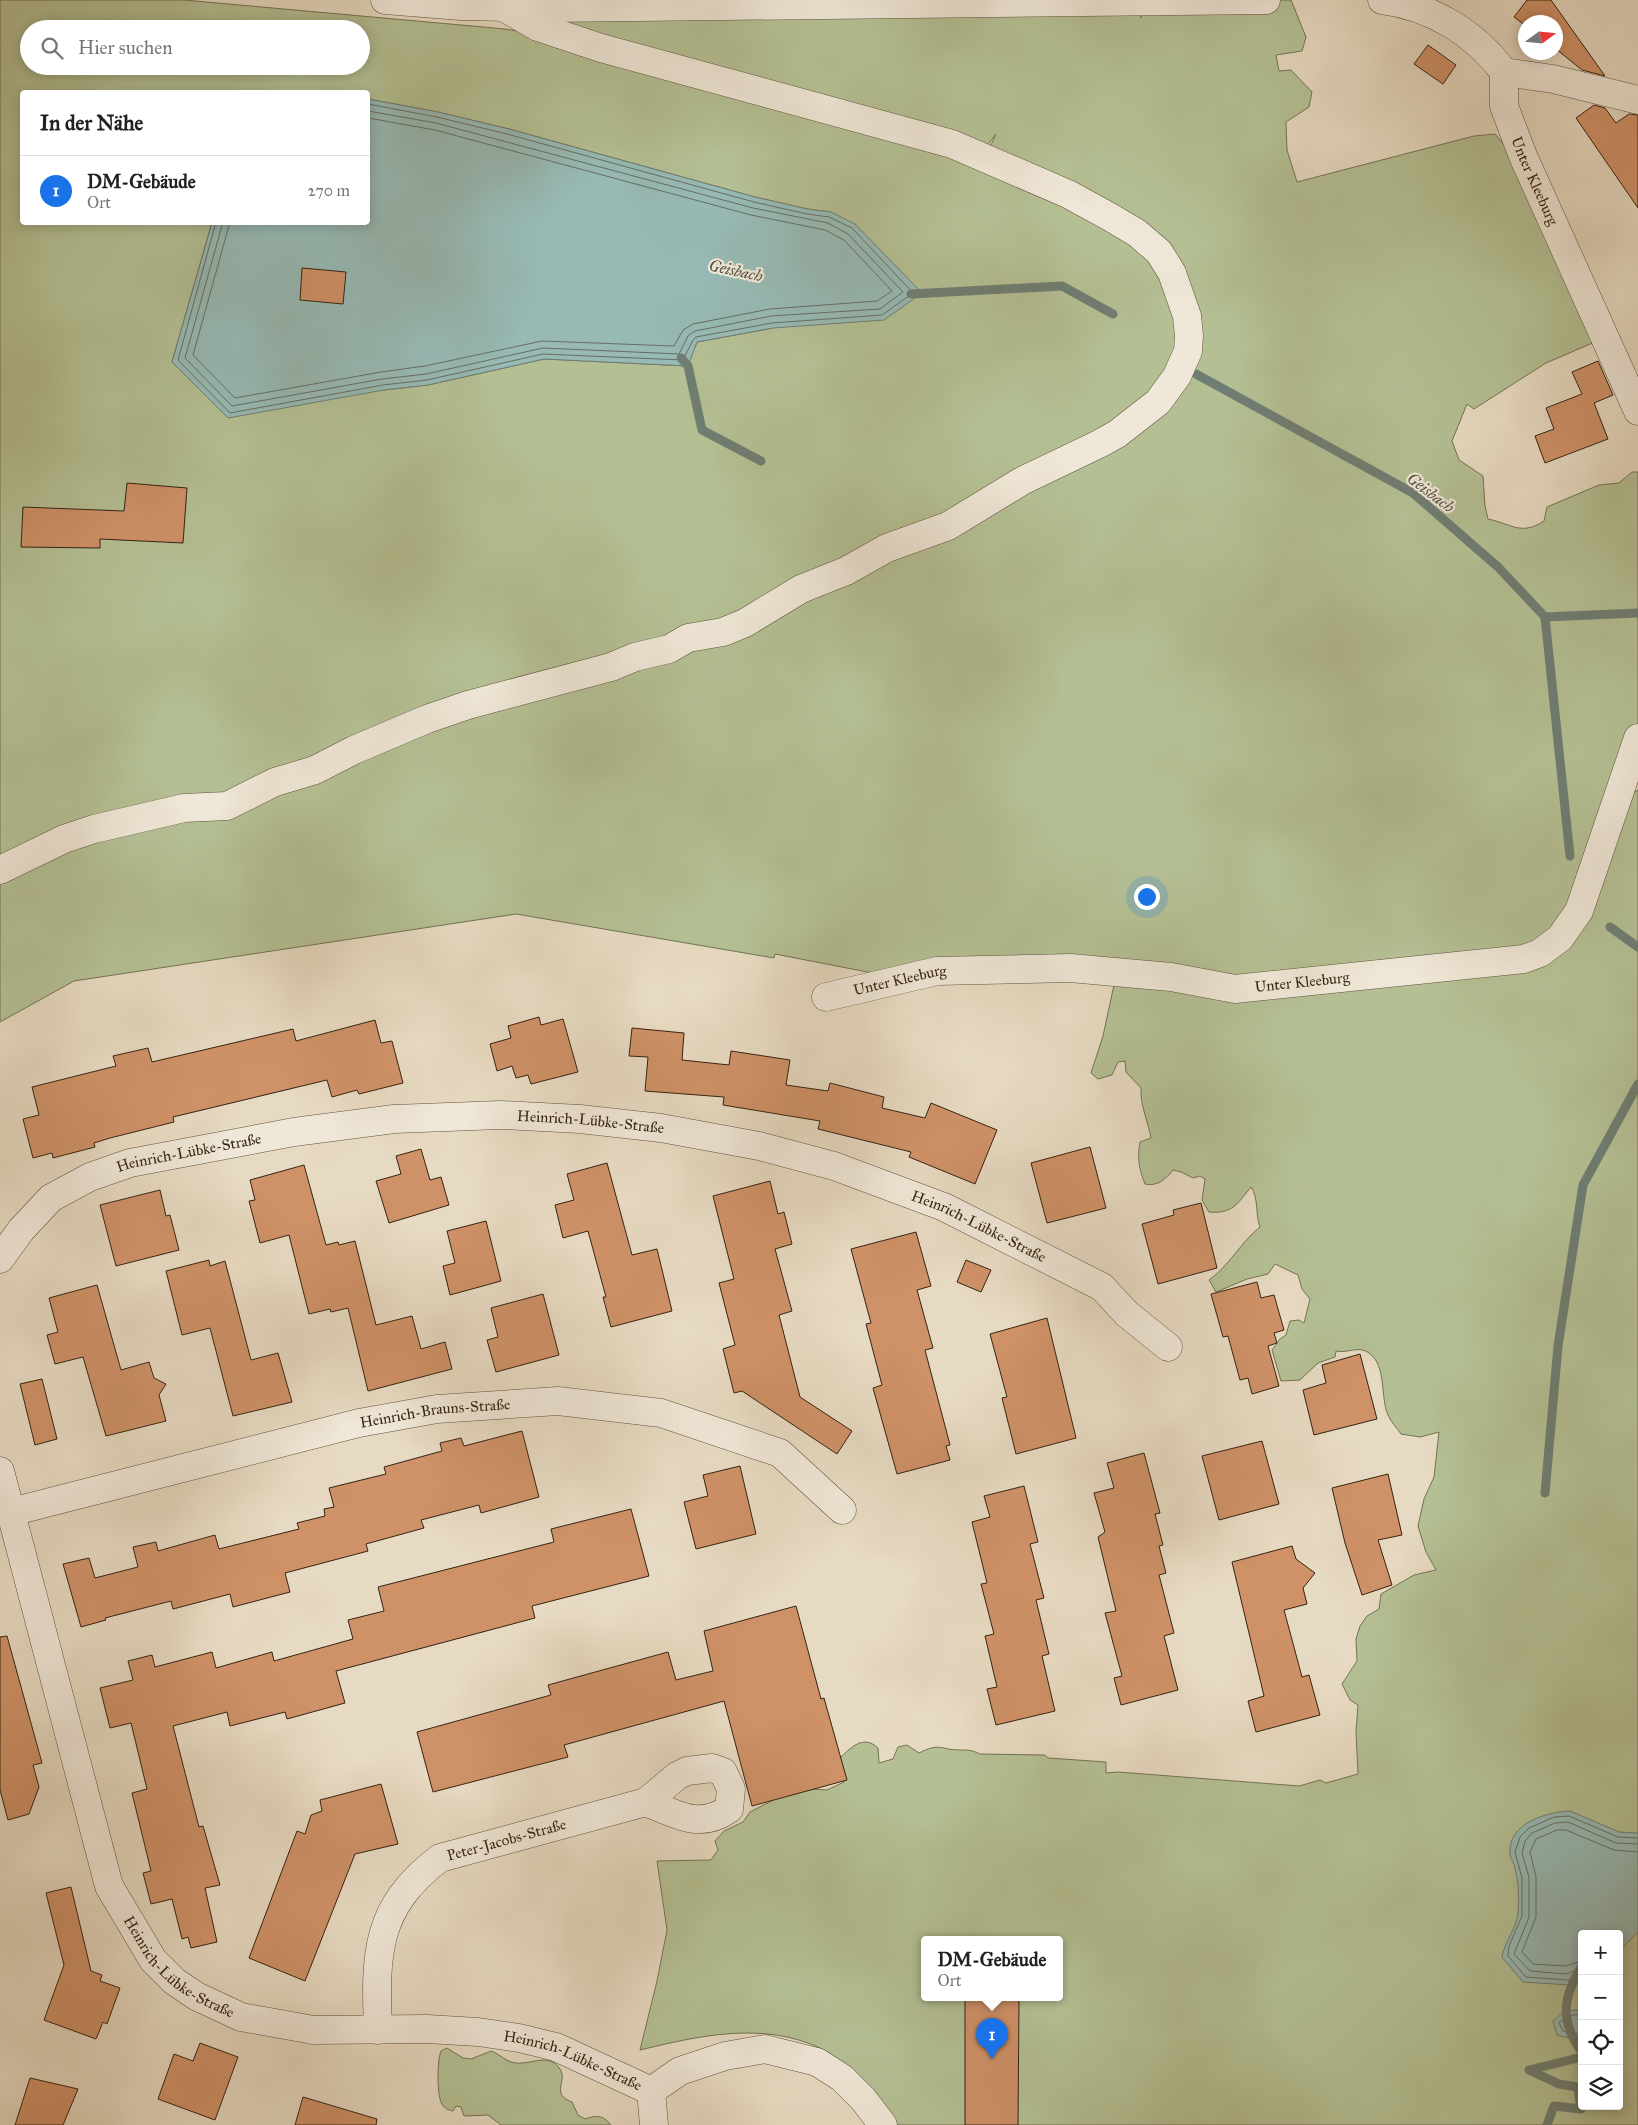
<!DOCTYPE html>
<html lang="de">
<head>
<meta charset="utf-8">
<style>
  :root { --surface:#fff; --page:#f6f6f6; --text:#202124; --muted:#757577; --line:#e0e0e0; --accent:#1a73e8 }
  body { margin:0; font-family:"IM FELL Great Primer",serif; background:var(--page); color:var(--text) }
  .controls { position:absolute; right:15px; bottom:15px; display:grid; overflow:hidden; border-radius:5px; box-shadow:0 2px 12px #0003 }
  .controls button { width:45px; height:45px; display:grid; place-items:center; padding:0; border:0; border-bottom:1px solid var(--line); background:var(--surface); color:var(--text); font:25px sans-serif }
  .compass { position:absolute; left:1518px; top:15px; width:45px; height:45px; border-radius:50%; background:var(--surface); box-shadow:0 2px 12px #0003; rotate:75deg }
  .you { position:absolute; left:1146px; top:896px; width:18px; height:18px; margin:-12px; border:4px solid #fff; border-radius:50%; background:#1a73e8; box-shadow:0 0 0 8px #1a73e833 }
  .badge { display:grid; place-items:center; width:32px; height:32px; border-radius:50%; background:var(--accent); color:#fff; font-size:16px; font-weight:700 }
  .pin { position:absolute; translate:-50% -41px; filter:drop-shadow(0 1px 2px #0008) }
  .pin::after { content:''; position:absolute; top:26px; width:18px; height:15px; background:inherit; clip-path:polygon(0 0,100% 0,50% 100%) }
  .popup { position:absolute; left:921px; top:1936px; width:142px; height:65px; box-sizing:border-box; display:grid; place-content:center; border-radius:5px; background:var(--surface); filter:drop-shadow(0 1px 4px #0005); font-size:16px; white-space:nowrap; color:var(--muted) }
  .popup b { font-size:19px; color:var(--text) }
  .popup::after { content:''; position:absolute; left:50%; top:100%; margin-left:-10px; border:10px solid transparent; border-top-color:var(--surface) }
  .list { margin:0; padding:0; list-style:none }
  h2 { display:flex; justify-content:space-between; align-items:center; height:65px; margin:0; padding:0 20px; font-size:21px }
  h2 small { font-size:16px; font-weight:400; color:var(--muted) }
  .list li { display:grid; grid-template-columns:32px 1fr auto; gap:15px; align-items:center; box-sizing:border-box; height:70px; padding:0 20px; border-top:1px solid var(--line) }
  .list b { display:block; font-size:19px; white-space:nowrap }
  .list p { margin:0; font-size:16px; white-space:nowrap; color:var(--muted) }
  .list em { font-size:16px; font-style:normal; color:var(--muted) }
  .icon { flex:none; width:28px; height:28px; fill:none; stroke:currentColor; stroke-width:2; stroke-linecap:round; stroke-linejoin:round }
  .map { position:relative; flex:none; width:1638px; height:2125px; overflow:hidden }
  .search { position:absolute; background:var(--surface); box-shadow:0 2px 12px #0003; left:20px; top:20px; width:350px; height:55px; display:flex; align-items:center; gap:12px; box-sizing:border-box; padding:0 18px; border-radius:28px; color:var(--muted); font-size:19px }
  .panel { position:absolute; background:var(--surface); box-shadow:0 2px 12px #0003; left:20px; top:90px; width:350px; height:135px; border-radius:5px }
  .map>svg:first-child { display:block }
  .green { fill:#b4c094; stroke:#747252; fill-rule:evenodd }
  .water { fill:#97bab5; stroke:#6f7e73 }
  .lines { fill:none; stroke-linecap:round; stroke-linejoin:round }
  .shore { stroke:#666e63; stroke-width:1 }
  .stream { stroke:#6f7e73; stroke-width:9 }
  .building { fill:#cf9168; stroke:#342311 }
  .minor-casing { stroke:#61513d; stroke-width:29 }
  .minor { stroke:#efe7d7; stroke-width:28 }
  .labels { text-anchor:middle; stroke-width:4.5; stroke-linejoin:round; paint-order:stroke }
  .street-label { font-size:15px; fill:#342311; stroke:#efe7d7 }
  .water-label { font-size:16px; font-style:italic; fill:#525042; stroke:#efe7d7 }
</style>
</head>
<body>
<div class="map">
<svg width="1638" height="2125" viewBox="0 0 1638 2125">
  <rect width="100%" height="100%" fill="#e7dac2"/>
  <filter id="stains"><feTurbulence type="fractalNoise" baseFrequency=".004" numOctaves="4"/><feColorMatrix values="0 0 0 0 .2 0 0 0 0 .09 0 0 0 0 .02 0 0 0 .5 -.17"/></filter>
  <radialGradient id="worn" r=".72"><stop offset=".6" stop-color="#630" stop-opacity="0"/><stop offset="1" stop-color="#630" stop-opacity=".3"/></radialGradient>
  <g class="green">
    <path d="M0 0H184L505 29 564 39 984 160 996 134 986 147 562 31V18L1141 12V18L1144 0H1291L1306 37 1302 51 1276 55 1279 71 1291 70 1312 92 1309 107 1286 122 1287 150 1297 182 1474 136 1495 134 1511 153 1595 342 1546 363 1474 409 1467 404 1452 441 1459 460 1483 476 1485 506 1488 519C1512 524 1521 536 1544 521L1547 507 1599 485 1619 483 1632 472H1638V765L1625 798 1638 790V2125H897C885 2101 866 2082 845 2066 837 2060 829 2052 820 2048 762 2021 698 2036 640 2050L657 1981 667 1930 657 1861 711 1860 718 1850 715 1841 724 1831 743 1822 750 1812 777 1798 812 1789 827 1790 844 1782 841 1777 838 1760C849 1750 862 1733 878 1748L879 1763 893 1759 898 1747 907 1745 919 1753C941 1742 940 1750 960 1750 968 1750 972 1750 980 1754L1045 1755 1048 1758 1106 1762V1773L1118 1772 1299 1786 1320 1780 1326 1783 1358 1774 1356 1731 1358 1705 1350 1700 1342 1684 1357 1661 1356 1639 1360 1626 1367 1616 1379 1609 1381 1594 1414 1575 1436 1570 1426 1552 1418 1526 1424 1499 1434 1477 1439 1432 1420 1437 1401 1434C1397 1428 1391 1422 1388 1415 1380 1397 1387 1366 1369 1353 1359 1345 1346 1354 1336 1351L1335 1357 1318 1363 1300 1380 1281 1381 1272 1350 1280 1339 1286 1335 1290 1321 1299 1320 1304 1323 1310 1299 1302 1289 1298 1275 1275 1264 1268 1274 1247 1279 1216 1292 1209 1280C1229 1266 1241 1242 1260 1227 1255 1213 1259 1199 1251 1187 1237 1204 1233 1214 1209 1212L1202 1200 1205 1179 1200 1176 1193 1178 1181 1172 1173 1170C1166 1179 1157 1187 1145 1184 1139 1169 1137 1158 1140 1142L1151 1138C1148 1121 1140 1105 1141 1088L1126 1072 1125 1061 1118 1062 1112 1075 1098 1079 1091 1073 1103 1036 1117 971 888 976 775 954 774 958 516 914 74 981 0 1022ZM29 29H361V66H29ZM285 91 368 92V99L438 112 509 129 755 197 807 209 831 212 773 328 697 342 687 366 544 359 428 385 384 390 172 362 212 222H22V92ZM1582 1934H1619V2106H1582ZM924 1940H1060V1998H924Z"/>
    <path d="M447 2048 463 2058 471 2059 491 2051C500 2054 506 2062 516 2063 530 2065 549 2052 560 2069 568 2081 550 2094 572 2102L578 2115 585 2119C597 2115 603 2115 611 2125H501L488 2115 464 2116 461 2107 456 2106 453 2111C448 2110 443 2108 441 2102 437 2093 437 2060 441 2051Z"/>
  </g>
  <g class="water">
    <polygon points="368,99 438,112 509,129 755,197 807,209 831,212 855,224 922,293 884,320 773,328 697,342 688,366 544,359 428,385 384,390 228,418 172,362 212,223 368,222"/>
    <path d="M1570 1811 1619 1832 1638 1833V1932L1619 1951V1934H1582V1978L1570 1985 1523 1982 1502 1957C1505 1941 1516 1929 1518 1914 1519 1899 1519 1883 1515 1868 1514 1863 1510 1858 1510 1853 1508 1823 1547 1812 1570 1811Z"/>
    <polygon points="1582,2010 1582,2036 1572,2039 1557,2035 1553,2021 1565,2011"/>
  </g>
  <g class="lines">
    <g class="shore">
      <polyline points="216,222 178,360 230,413 383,385 427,380 543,354 683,360 693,340 696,337 772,323 882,315 913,293 852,228 829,217 807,214 754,202 507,134 437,117 368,104"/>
      <polyline points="223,222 185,358 232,406 382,379 426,374 543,348 679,354 688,336 695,331 771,316 880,309 903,292 848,234 828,223 753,208 436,123 368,111"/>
      <polyline points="230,222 193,355 235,398 381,372 425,366 542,341 674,346 683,330 693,324 770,309 877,301 892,291 844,240 825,230 751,215 435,130 368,118"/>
      <polyline points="1582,1961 1565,1966 1533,1964 1522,1952 1536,1917 1536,1877 1530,1852 1536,1839 1557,1830 1566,1830 1614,1850 1638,1852"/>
      <polyline points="1582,1968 1566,1974 1530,1971 1514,1954 1529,1917 1529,1877 1522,1853 1525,1841 1532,1833 1555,1823 1568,1822 1616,1843 1638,1844"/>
      <polyline points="1582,1974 1568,1980 1526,1977 1508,1956 1509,1946 1522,1916 1522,1878 1515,1852 1520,1837 1529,1828 1554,1817 1569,1816 1618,1837 1638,1838"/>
      <polyline points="1582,2014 1567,2016 1559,2023 1563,2031 1572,2034 1582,2032"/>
    </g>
    <g class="stream">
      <polyline points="911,294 1062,286 1113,314"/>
      <polyline points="681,358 688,366 702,430 761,461"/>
      <polyline points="1196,374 1413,493 1498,567 1545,617 1638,613"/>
      <polyline points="1545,617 1570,856"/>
      <polyline points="1610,927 1638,947"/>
      <polyline points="1545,1493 1558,1346 1583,1185 1638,1084"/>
      <path d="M1582 1966C1563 1996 1559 2021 1582 2052"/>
      <polyline points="1547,2125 1554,2106 1581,2109 1578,2087 1559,2084 1529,2070 1582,2057"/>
    </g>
  </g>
  <g class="building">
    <polygon points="1527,0 1551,0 1605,76 1582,70 1556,49 1556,22 1526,22 1526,26 1514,17"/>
    <polygon points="1428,45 1456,65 1443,84 1414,64"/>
    <polygon points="1594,105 1605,108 1616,123 1629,114 1638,115 1638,208 1576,118"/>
    <polygon points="302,268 346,272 343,304 300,300"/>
    <polygon points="1598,361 1613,395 1594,403 1608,439 1545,463 1535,436 1554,429 1546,408 1582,394 1572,372"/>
    <polygon points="127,483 187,488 183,543 100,539 100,548 21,547 23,507 124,511"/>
    <polygon points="539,1017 541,1025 563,1019 578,1072 531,1084 528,1075 516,1078 512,1066 497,1071 490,1044 511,1038 508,1026"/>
    <polygon points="375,1020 381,1043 392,1041 403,1083 359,1094 357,1090 332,1097 327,1080 173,1117 174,1122 110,1138 94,1143 95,1147 53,1158 52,1153 33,1158 23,1119 39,1115 32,1087 116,1066 113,1056 148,1048 152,1062 293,1029 296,1041"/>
    <polygon points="632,1028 684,1033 682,1060 729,1065 731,1051 790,1060 786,1085 828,1091 830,1083 884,1097 882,1108 925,1118 931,1103 997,1130 975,1184 909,1157 911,1152 818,1129 820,1121 723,1105 724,1097 645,1091 648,1057 629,1056"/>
    <polygon points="1090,1147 1106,1208 1047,1223 1031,1163"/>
    <polygon points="421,1149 430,1180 441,1177 449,1205 389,1223 376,1181 401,1174 396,1156"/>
    <polygon points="607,1163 632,1255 657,1249 672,1311 611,1327 603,1297 606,1297 588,1231 563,1238 555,1205 574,1200 567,1174"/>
    <polygon points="304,1165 326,1245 338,1242 339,1245 355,1241 376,1325 412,1316 421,1349 445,1342 452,1369 368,1391 348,1308 331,1312 330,1309 309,1314 289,1235 260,1243 249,1201 255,1200 250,1180"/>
    <polygon points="770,1181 778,1214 784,1212 792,1244 775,1249 792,1311 779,1315 800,1397 852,1431 837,1454 742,1391 734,1393 723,1349 735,1345 719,1283 734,1279 713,1196"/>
    <polygon points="160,1190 166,1216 170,1215 179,1250 116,1266 100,1205"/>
    <polygon points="1201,1203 1217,1268 1158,1284 1142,1224 1174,1215 1173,1210"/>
    <polygon points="486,1221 501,1281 450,1295 443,1266 455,1263 447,1231"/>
    <polygon points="916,1232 931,1286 917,1290 933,1348 925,1350 950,1445 946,1446 950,1460 897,1474 873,1388 882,1385 866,1324 871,1323 851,1249"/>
    <polygon points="209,1260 210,1266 225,1261 251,1360 278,1353 292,1402 233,1416 210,1328 182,1335 166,1271"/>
    <polygon points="966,1260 991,1270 981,1292 957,1282"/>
    <polygon points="1257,1282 1261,1298 1274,1295 1284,1330 1274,1333 1277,1343 1268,1346 1279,1386 1252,1394 1248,1378 1240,1380 1228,1336 1223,1337 1211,1294"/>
    <polygon points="97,1285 121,1370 149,1362 154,1378 166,1384 159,1395 166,1421 106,1436 83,1357 55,1364 47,1335 58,1332 49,1298"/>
    <polygon points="543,1294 559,1355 496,1372 487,1340 498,1337 491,1308"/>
    <polygon points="1047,1318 1076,1438 1016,1454 1002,1398 1007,1397 990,1334"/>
    <polygon points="1360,1354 1377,1419 1314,1435 1303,1390 1326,1383 1322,1365"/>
    <polygon points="42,1379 57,1439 35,1445 20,1384"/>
    <polygon points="522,1431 539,1497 481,1513 479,1505 421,1520 424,1528 366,1544 368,1551 285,1573 290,1592 233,1607 230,1594 173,1609 171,1601 105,1618 106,1620 81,1627 63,1564 89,1558 95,1578 138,1567 133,1547 156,1542 158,1551 215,1535 219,1549 299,1529 297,1523 325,1516 324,1509 334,1507 329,1488 386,1474 384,1467 442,1451 440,1443 461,1438 464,1446"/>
    <polygon points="1262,1441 1279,1504 1219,1520 1202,1456"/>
    <polygon points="1144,1453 1160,1513 1155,1514 1163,1545 1159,1546 1166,1573 1159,1575 1174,1633 1164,1636 1178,1690 1121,1705 1114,1678 1122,1676 1105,1613 1116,1611 1098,1537 1105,1532 1094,1493 1114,1488 1107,1463"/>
    <polygon points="740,1466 756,1534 696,1549 684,1502 708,1496 703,1475"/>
    <polygon points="1388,1474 1402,1535 1378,1540 1392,1585 1362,1595 1345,1543 1332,1488"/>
    <polygon points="1024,1486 1038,1542 1030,1544 1044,1598 1036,1600 1049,1654 1042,1656 1055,1711 996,1725 987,1689 997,1687 985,1636 994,1634 981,1584 987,1583 972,1522 990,1517 984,1496"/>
    <polygon points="631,1509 649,1576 532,1606 535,1618 336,1671 345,1703 287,1719 285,1712 230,1726 227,1712 173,1726 199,1827 203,1826 220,1885 205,1888 217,1942 191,1948 188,1937 182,1939 172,1899 151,1904 143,1873 151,1871 132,1793 147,1789 131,1723 110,1728 100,1688 133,1680 128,1661 152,1655 155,1667 212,1652 216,1668 272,1652 274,1661 353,1639 348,1620 384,1611 378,1587 554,1542 551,1529"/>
    <polygon points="1292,1546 1296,1559 1315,1573 1303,1588 1307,1604 1284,1610 1302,1677 1309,1675 1320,1715 1256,1732 1248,1701 1264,1696 1232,1562"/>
    <polygon points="796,1606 821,1699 824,1698 847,1780 752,1806 724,1701 564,1745 568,1757 433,1792 417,1732 551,1695 548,1685 668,1652 676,1680 713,1671 704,1631"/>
    <polygon points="7,1636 42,1763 33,1765 39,1787 29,1814 8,1820 0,1790 0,1637"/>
    <polygon points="381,1784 398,1844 355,1854 305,1981 249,1958 297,1831 305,1834 311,1815 322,1811 320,1800"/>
    <polygon points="71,1887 91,1971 102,1975 100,1981 120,1988 107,2024 103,2022 96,2039 44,2020 64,1965 46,1893"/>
    <polygon points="965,1998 1019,1998 1018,2125 965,2125"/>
    <polygon points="200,2043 238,2057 215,2120 158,2099 174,2054 193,2061"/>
    <polygon points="30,2078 78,2089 63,2125 15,2125"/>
    <polygon points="303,2097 377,2119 376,2125 295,2125"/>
  </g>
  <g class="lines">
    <defs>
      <g id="minor">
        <polyline points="385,0 461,6 551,8 1266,0"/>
        <path d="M1382 0C1431 6 1475 33 1504 72"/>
        <path id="s1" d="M1504 72V106L1523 156 1638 411"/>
        <polyline points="1504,72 1553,79 1638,100"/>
        <polyline points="0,870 64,839 94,829 184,808 227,806 275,782 315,770 354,750 427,719 468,705 611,667 635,657 669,649 688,638 723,632 745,623 801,589 846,571 887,548 948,526 1022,481 1099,444 1117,434 1158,402 1177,376 1188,351 1189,336 1187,316 1172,273 1159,252 1137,233 1110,217 1068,194 952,144 601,48 538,27 505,8"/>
        <path id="s2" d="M826 997 937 971 1070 968 1171 977 1235 989 1524 959 1540 953 1560 938 1579 911 1638 738"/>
        <path id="s3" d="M0 1259 21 1230 51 1198 90 1177 130 1163 294 1132 394 1119 501 1115 580 1119 661 1128 759 1146 834 1166 944 1207 1102 1287 1127 1314 1168 1347"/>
        <path id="s4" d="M0 1471 109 1886 153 1960 174 1981 196 1996 241 2017 313 2030 427 2029 478 2032 519 2038 556 2047 651 2091"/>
        <path id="s5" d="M11 1512 359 1423 437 1409 558 1401 661 1413 780 1453 842 1510"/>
        <path id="s6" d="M378 2030C375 1954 375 1907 440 1858L646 1802 677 1776 687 1771 712 1768 723 1772 731 1789 729 1809C699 1830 676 1814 646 1802"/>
        <polyline points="651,2091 680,2071 725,2056 765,2049 817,2062 842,2078 863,2099 883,2125"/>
        <polyline points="651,2091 654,2125"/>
      </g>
    </defs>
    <use href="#minor" class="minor-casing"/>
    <use href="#minor" class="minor"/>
  </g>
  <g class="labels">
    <g class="street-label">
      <text dy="5" stroke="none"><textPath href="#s1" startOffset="115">Unter Kleeburg</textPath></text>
      <text dy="5" stroke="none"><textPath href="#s2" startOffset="76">Unter Kleeburg</textPath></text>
      <text dy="5" stroke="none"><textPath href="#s2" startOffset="481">Unter Kleeburg</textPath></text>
      <text dy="5" stroke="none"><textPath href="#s3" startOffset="631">Heinrich-Lübke-Straße</textPath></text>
      <text dy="5" stroke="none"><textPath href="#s3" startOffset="226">Heinrich-Lübke-Straße</textPath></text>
      <text dy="5" stroke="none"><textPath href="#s3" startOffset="1036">Heinrich-Lübke-Straße</textPath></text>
      <text dy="5" stroke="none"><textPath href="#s5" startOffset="436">Heinrich-Brauns-Straße</textPath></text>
      <text dy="5" stroke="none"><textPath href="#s6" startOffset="262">Peter-Jacobs-Straße</textPath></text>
      <text dy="5" stroke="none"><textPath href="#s4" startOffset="539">Heinrich-Lübke-Straße</textPath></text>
      <text dy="5" stroke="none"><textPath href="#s4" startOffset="959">Heinrich-Lübke-Straße</textPath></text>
    </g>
    <g class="water-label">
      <text transform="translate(736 270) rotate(12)" y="6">Geisbach</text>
      <text transform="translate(1431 492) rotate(37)" y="6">Geisbach</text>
    </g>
  </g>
  <rect width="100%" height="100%" filter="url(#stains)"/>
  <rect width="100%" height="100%" fill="url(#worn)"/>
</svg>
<div class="controls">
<button>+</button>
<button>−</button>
<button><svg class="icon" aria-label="locate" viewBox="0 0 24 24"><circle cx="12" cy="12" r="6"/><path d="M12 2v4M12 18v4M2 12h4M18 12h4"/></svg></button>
<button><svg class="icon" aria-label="layers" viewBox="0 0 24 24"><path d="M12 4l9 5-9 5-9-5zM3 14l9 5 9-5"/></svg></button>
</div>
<svg class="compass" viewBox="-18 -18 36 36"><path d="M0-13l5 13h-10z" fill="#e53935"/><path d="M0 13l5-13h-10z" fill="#757577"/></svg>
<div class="you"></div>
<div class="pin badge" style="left:992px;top:2059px">1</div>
<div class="popup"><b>DM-Gebäude</b>Ort</div>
<div class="search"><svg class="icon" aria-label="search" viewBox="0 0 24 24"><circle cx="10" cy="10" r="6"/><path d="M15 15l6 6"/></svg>Hier suchen</div>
<section class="panel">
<h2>In der Nähe<small></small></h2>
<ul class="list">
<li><span class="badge">1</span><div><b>DM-Gebäude</b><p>Ort</p></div><em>270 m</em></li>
</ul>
</section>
</div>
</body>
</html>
